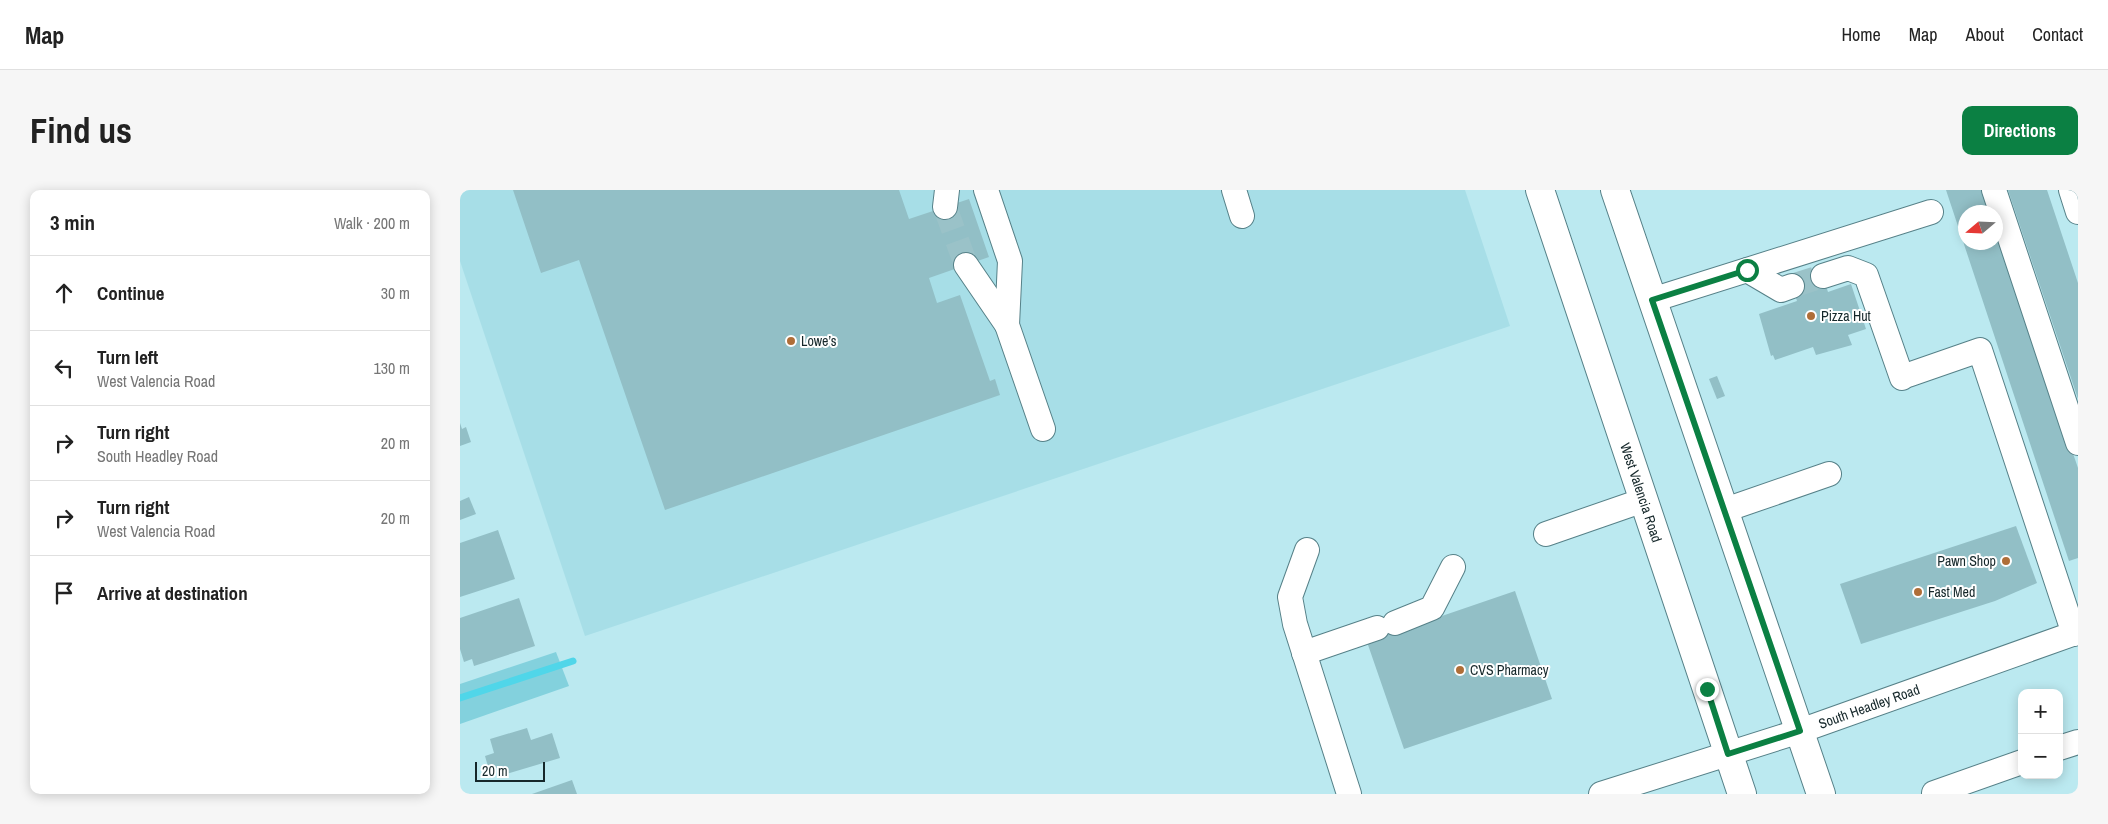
<!DOCTYPE html>
<html lang="en">
<head>
<meta charset="utf-8">
<style>
  :root { --surface:#fff; --page:#f6f6f6; --text:#222; --muted:#767676; --line:#e0e0e0; --accent:#0b8043 }
  body { margin:0; font-family:"Archivo Narrow",sans-serif; background:var(--page); color:var(--text) }
  .controls { position:absolute; right:15px; bottom:15px; display:grid; overflow:hidden; border-radius:10px; box-shadow:0 2px 12px #0003 }
  .controls button { width:45px; height:45px; display:grid; place-items:center; padding:0; border:0; border-bottom:1px solid var(--line); background:var(--surface); color:var(--text); font:25px sans-serif }
  .compass { position:absolute; left:1498px; top:15px; width:45px; height:45px; border-radius:50%; background:var(--surface); box-shadow:0 2px 12px #0003; rotate:251deg }
  .scale { position:absolute; left:15px; bottom:12px; width:70px; box-sizing:border-box; padding-left:5px; border:2px solid #15272a; border-top:0; font-size:14px; line-height:18px; white-space:nowrap; color:#15272a; -webkit-text-stroke:4px #fff; paint-order:stroke }
  .stop { position:absolute; width:15px; height:15px; margin:-11px; border:4px solid #0b8043; border-radius:50%; background:#fff }
  .stop.end { background:#0b8043; border-color:#fff; box-shadow:0 1px 5px #0008 }
  .list { margin:0; padding:0; list-style:none }
  h2 { display:flex; justify-content:space-between; align-items:center; height:65px; margin:0; padding:0 20px; font-size:21px }
  h2 small { font-size:16px; font-weight:400; color:var(--muted) }
  .list li { display:grid; grid-template-columns:32px 1fr auto; gap:15px; align-items:center; box-sizing:border-box; height:75px; padding:0 20px; border-top:1px solid var(--line) }
  .list b { display:block; font-size:19px; white-space:nowrap }
  .list p { margin:0; font-size:16px; white-space:nowrap; color:var(--muted) }
  .list em { font-size:16px; font-style:normal; color:var(--muted) }
  .icon { flex:none; width:28px; height:28px; fill:none; stroke:currentColor; stroke-width:2; stroke-linecap:round; stroke-linejoin:round }
  .map { position:relative; flex:none; width:1618px; height:604px; overflow:hidden; border-radius:10px }
  header { display:flex; align-items:center; gap:30px; box-sizing:border-box; height:70px; padding:0 25px; background:var(--surface); border-bottom:1px solid var(--line) }
  header strong { font-size:24px }
  nav { display:flex; gap:28px; margin-inline-start:auto; font-size:18px }
  .intro { display:flex; align-items:center; justify-content:space-between; box-sizing:border-box; height:120px; padding:0 30px }
  h1 { margin:0; font-size:35px }
  .button { padding:12px 22px; border-radius:10px; background:var(--accent); color:#fff; font-size:18px; font-weight:700 }
  main { display:flex; gap:30px; padding:0 30px }
  aside { flex:1; background:var(--surface); border-radius:10px; box-shadow:0 2px 12px #0003 }
  .map>svg:first-child { display:block }
  .built { fill:#a7dee7 }
  .green { fill:#83d1dd }
  .lines { fill:none; stroke-linecap:round; stroke-linejoin:round }
  .stream { stroke:#50d6e9; stroke-width:7 }
  .building { fill:#92bfc6 }
  .minor-tunnel { stroke:#9ac2c8; stroke-width:24; stroke-dasharray:24 12; stroke-linecap:butt }
  .minor-casing { stroke:#568188; stroke-width:26 }
  .major-casing { stroke:#568188; stroke-width:30 }
  .minor { stroke:#fff; stroke-width:24 }
  .major { stroke:#fff; stroke-width:28 }
  .route { stroke:#0b8043; stroke-width:6 }
  .poi-dot { fill:#af6e38; stroke:#fff; stroke-width:2 }
  .labels { text-anchor:middle; stroke-width:4; stroke-linejoin:round; paint-order:stroke }
  .poi-label { font-size:14px; fill:#15272a; stroke:#fff; text-anchor:start }
  .street-label { font-size:14px; fill:#15272a; stroke:#fff }
</style>
</head>
<body>
<header>
<strong>Map</strong>
<nav><a>Home</a><a>Map</a><a>About</a><a>Contact</a></nav>
</header>
<div class="intro"><h1>Find us</h1><a class="button">Directions</a></div>
<main>
<aside>
<h2>3 min<small>Walk · 200 m</small></h2>
<ul class="list">
<li><svg class="icon" aria-label="ahead" viewBox="0 0 24 24"><path d="M12 20V5M6 11l6-6 6 6"/></svg><div><b>Continue</b></div><em>30 m</em></li>
<li><svg class="icon" aria-label="left" viewBox="0 0 24 24"><path d="M17 20v-9H6M10 6l-5 5 5 5"/></svg><div><b>Turn left</b><p>West Valencia Road</p></div><em>130 m</em></li>
<li><svg class="icon" aria-label="right" viewBox="0 0 24 24"><path d="M7 20v-9h11M14 6l5 5-5 5"/></svg><div><b>Turn right</b><p>South Headley Road</p></div><em>20 m</em></li>
<li><svg class="icon" aria-label="right" viewBox="0 0 24 24"><path d="M7 20v-9h11M14 6l5 5-5 5"/></svg><div><b>Turn right</b><p>West Valencia Road</p></div><em>20 m</em></li>
<li><svg class="icon" aria-label="arrive" viewBox="0 0 24 24"><path d="M6 21V4h12l-3 4 3 4H6"/></svg><div><b>Arrive at destination</b></div></li>
</ul>
</aside>
<div class="map">
<svg width="1618" height="604" viewBox="0 0 1618 604">
  <rect width="100%" height="100%" fill="#bbe9f0"/>
  <polygon class="built" points="0,0 1005,0 1050,136 125,446 0,71"/>
  <polygon class="green" points="96,462 109,496 0,534 0,494"/>
  <g class="lines">
    <polyline class="stream" points="0,508 113,471"/>
  </g>
  <g class="building">
    <polygon points="53,0 439,0 449,29 509,9 529,67 469,88 477,113 500,105 530,191 535,189 540,205 205,320 119,70 81,83"/>
    <polygon points="1486,0 1523,0 1530,22 1506,22 1506,52 1536,52 1536,39 1618,278 1618,368 1609,371"/>
    <polygon points="1548,0 1587,0 1618,93 1618,209"/>
    <polygon points="1362,83 1368,102 1391,94 1406,139 1388,145 1392,155 1356,165 1353,157 1315,170 1313,165 1311,166 1299,124 1337,111 1331,93"/>
    <polygon points="1257,186 1265,206 1257,209 1249,189"/>
    <polygon points="0,233 2,239 6,237 11,252 0,256"/>
    <polygon points="9,307 16,324 0,330 0,311"/>
    <polygon points="1556,336 1577,393 1535,411 1401,454 1380,394"/>
    <polygon points="38,340 55,389 0,407 0,353"/>
    <polygon points="1055,401 1092,509 944,559 907,452 916,434 938,441"/>
    <polygon points="59,408 75,456 14,476 12,469 4,472 0,459 0,428"/>
    <polygon points="67,538 71,550 92,543 100,568 43,585 40,577 29,580 25,566 34,563 30,549"/>
    <polygon points="112,590 117,604 72,604"/>
  </g>
  <g class="lines">
    <g class="minor-tunnel">
      <polyline points="485,17 506,75"/>
      <polyline points="1332,96 1363,86"/>
    </g>
    <defs>
      <g id="minor">
        <polyline points="526,0 550,71 547,135 583,239"/>
        <polyline points="774,0 782,26"/>
        <polyline points="1534,0 1618,253"/>
        <polyline points="1611,0 1618,22"/>
        <polyline points="485,17 487,0"/>
        <polyline points="506,75 547,135"/>
        <polyline points="1287,80 1321,100 1332,96"/>
        <polyline points="1363,86 1388,78 1406,85 1442,188"/>
        <polyline points="1192,110 1471,22"/>
        <polyline points="1448,185 1520,160 1614,444"/>
        <polyline points="1265,320 1369,284"/>
        <polyline points="1086,344 1184,310"/>
        <polyline points="847,360 830,407 835,434 889,604"/>
        <polyline points="935,433 972,418 993,377"/>
        <polyline points="844,463 917,438"/>
        <polyline points="1599,558 1618,552"/>
        <polyline points="1474,603 1562,572"/>
        <path id="s1" d="M1141 604 1340 541 1618 442"/>
      </g>
      <g id="major">
        <path id="s2" d="M1080 0 1282 604"/>
        <polyline points="1155,0 1361,604"/>
      </g>
    </defs>
    <use href="#minor" class="minor-casing"/>
    <use href="#major" class="major-casing"/>
    <use href="#minor" class="minor"/>
    <use href="#major" class="major"/>
  </g>
  <g class="lines">
    <polyline class="route" points="1247,499 1268,564 1340,541 1192,110 1287,80"/>
  </g>
  <g class="poi-dot">
    <circle cx="1351" cy="126" r="5"/>
    <circle cx="331" cy="151" r="5"/>
    <circle cx="1546" cy="371" r="5"/>
    <circle cx="1458" cy="402" r="5"/>
    <circle cx="1000" cy="480" r="5"/>
  </g>
  <g class="labels">
    <g class="poi-label">
      <text x="1361" y="131">Pizza Hut</text>
      <text x="341" y="156">Lowe’s</text>
      <text x="1536" y="376" text-anchor="end">Pawn Shop</text>
      <text x="1468" y="407">Fast Med</text>
      <text x="1010" y="485">CVS Pharmacy</text>
    </g>
    <g class="street-label">
      <text dy="5" stroke="none"><textPath href="#s2" startOffset="319">West Valencia Road</textPath></text>
      <text dy="5" stroke="none"><textPath href="#s1" startOffset="282">South Headley Road</textPath></text>
    </g>
  </g>
</svg>
<div class="controls">
<button>+</button>
<button>−</button>
</div>
<svg class="compass" viewBox="-18 -18 36 36"><path d="M0-13l5 13h-10z" fill="#e53935"/><path d="M0 13l5-13h-10z" fill="#767676"/></svg>
<div class="scale">20 m</div>
<div class="stop" style="left:1287px;top:80px"></div>
<div class="stop end" style="left:1247px;top:499px"></div>
</div>
</main>
</body>
</html>
